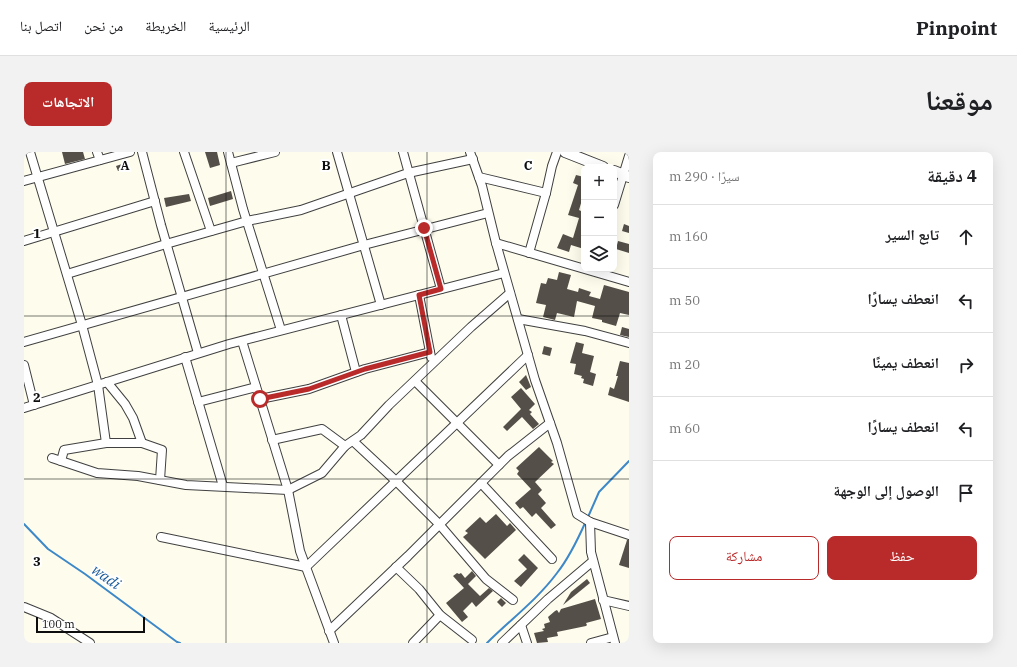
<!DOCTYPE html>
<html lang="ar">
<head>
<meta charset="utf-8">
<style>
  :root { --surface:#fff; --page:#f2f2f2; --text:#202124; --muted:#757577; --line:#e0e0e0; --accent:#b82b2a }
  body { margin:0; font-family:"IBM Plex Serif","Noto Naskh Arabic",serif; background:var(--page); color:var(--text); direction:rtl }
  .controls { position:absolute; right:12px; top:12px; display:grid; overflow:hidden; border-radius:8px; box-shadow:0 4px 16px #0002 }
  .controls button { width:36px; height:36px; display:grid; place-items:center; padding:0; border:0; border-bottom:1px solid var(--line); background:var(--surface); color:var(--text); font:20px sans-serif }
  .scale { position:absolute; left:12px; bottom:10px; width:109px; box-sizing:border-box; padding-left:4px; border:2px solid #0d0d0d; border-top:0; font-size:11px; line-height:14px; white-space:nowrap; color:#0d0d0d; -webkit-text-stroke:3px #fff; paint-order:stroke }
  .stop { position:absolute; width:12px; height:12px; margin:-9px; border:3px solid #b82b2a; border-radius:50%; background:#fff }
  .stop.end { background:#b82b2a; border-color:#fff; box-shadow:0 1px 4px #0008 }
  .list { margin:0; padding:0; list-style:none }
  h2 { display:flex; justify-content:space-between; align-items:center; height:52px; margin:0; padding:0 16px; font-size:17px }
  h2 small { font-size:13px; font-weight:400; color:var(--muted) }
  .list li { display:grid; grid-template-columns:26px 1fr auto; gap:12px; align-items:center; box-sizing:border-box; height:64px; padding:0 16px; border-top:1px solid var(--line) }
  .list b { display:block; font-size:15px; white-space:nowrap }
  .list em { font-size:13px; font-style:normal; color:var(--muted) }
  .actions { display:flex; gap:8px; padding:12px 16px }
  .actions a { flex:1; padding:9px 0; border:1px solid var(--accent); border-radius:8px; text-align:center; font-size:14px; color:var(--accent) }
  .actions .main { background:var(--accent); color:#fff }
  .icon { flex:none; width:22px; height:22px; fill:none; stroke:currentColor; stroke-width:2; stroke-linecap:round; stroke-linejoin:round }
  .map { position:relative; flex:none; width:605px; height:491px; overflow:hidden; direction:ltr; border-radius:8px }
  header { display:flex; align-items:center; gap:24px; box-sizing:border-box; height:56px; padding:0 20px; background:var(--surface); border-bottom:1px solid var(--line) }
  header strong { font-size:19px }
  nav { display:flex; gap:22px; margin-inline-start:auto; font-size:14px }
  .intro { display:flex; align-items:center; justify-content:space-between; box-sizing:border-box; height:96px; padding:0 24px }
  h1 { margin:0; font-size:28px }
  .button { padding:10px 18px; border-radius:8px; background:var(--accent); color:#fff; font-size:14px; font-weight:700 }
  main { display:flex; gap:24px; padding:0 24px }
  aside { flex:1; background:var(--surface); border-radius:8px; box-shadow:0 4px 16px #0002 }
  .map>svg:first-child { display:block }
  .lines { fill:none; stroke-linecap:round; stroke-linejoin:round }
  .stream { stroke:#3d88c8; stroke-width:2 }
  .building { fill:#554f49 }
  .minor-casing { stroke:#404040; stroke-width:10 }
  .tertiary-casing { stroke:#404040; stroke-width:12 }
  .minor { stroke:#fff; stroke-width:8 }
  .tertiary { stroke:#fff; stroke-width:10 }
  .route { stroke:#b82b2a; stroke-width:5 }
  .grid { fill:none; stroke:#0d0d0d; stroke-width:1; stroke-opacity:0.55 }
  .labels { text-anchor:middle; stroke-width:4; stroke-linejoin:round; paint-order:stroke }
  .water-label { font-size:15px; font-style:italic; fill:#1b5b9a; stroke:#fff }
  .grid-label { font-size:13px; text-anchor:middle; font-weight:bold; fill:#0d0d0d; stroke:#fff; stroke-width:4; stroke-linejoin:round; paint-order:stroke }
</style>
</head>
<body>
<header>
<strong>Pinpoint</strong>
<nav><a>الرئيسية</a><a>الخريطة</a><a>من نحن</a><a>اتصل بنا</a></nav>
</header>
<div class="intro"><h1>موقعنا</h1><a class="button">الاتجاهات</a></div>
<main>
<aside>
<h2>4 دقيقة<small>سيرًا · 290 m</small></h2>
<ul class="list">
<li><svg class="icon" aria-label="ahead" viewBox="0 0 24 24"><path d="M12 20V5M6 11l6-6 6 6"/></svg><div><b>تابع السير</b></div><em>160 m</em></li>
<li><svg class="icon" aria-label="left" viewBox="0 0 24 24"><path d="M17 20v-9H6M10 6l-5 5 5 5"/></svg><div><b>انعطف يسارًا</b></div><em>50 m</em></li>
<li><svg class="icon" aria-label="right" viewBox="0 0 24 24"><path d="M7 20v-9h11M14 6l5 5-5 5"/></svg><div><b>انعطف يمينًا</b></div><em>20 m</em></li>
<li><svg class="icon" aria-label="left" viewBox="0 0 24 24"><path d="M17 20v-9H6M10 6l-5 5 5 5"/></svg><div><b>انعطف يسارًا</b></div><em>60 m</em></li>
<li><svg class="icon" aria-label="arrive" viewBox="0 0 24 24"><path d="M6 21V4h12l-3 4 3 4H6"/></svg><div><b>الوصول إلى الوجهة</b></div></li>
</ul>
<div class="actions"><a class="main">حفظ</a><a>مشاركة</a></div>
</aside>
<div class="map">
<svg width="605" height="491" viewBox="0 0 605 491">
  <rect width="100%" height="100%" fill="#fefced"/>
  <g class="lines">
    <g class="stream">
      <polyline points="564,365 575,340 605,309"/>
      <polyline points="0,372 24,397 61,422 153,490 156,491"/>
      <path d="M463 491C486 468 513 448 533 421 545 406 554 387 562 369"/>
    </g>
  </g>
  <g class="building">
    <polygon points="38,0 59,0 61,7 41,12"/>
    <polygon points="181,0 193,0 196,13 186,16"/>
    <polygon points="101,11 103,16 94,19 92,14"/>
    <polygon points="552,23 560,25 560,41 555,58 557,59 559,55 560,55 560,97 547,93 545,100 533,96 539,82 549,86 555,66 544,63 554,33 549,31"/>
    <polygon points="207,39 209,47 186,54 184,46"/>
    <polygon points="165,42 167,49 142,55 140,46"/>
    <polygon points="600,72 605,74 605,81 598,79"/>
    <polygon points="594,89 605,92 605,101 592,97"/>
    <polygon points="535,120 547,123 543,137 554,140 555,136 567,140 565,144 576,147 580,133 605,140 605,163 596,161 592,174 578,170 578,168 568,166 571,154 553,149 550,165 533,161 531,168 519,165 522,153 512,151 517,131 522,132 524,126 533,128"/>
    <polygon points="598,175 605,177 605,185 596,183"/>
    <polygon points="552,190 560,192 558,201 570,204 566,220 572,222 569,234 559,231 560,227 557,226 558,224 550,222 552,212 546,211"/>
    <polygon points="520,194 528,196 526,204 518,202"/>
    <polygon points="596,209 605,211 605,250 584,243 586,235 590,237 594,224 592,224"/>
    <polygon points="502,223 507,235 502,238 495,230"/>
    <polygon points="497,236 511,252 505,258 508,260 506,262 515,272 509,277 498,265 483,279 479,275 497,257 487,245"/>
    <polygon points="515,295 529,309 527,310 530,312 511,330 518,338 514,342 522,351 517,356 532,373 527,377 512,361 508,365 499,355 496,357 491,351 507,337 493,322 495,319 492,316"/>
    <polygon points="472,362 483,374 486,371 492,378 461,407 439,385 444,381 441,379 456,365 462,371"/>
    <polygon points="603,388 605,388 605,416 595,413"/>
    <polygon points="500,402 514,416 497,435 490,429 503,417 494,408"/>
    <polygon points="448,419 452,424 444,432 456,444 465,436 469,439 452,455 448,450 439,459 444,465 438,470 422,451 440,436 429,424 433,421 435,422 437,421 441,426"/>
    <polygon points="563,427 566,431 539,453 547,440"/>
    <polygon points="477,446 482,451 478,455 473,450"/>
    <polygon points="571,447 577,467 562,471 563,473 562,474 533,480 534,484 523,486 524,490 513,491 510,481 520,479 518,477 521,476 520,472 526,470 524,465 531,459 533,458 535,461 537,457"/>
  </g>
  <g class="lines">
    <defs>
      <g id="minor">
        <polyline points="6,0 58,173 74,233 82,291"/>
        <polyline points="73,0 76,8"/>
        <polyline points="118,0 137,73 174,201"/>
        <polyline points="160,0 187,79"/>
        <polyline points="204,0 219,57 257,178"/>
        <polyline points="313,0 357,153"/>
        <polyline points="379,0 417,137"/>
        <polyline points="446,0 458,34 472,91 511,228 533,291 553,362 566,370 605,383"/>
        <polyline points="207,11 251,0"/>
        <polyline points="455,25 522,41"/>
        <polyline points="0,29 106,0"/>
        <polyline points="590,53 605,4"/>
        <polyline points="0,89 131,49"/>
        <polyline points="472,91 605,130"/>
        <polyline points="505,101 522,41 528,14 533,0"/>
        <polyline points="43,122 142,92 223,69 277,58 384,21 449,7"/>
        <polyline points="395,143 407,205"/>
        <polyline points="317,163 332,220"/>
        <polyline points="494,167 561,179 605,191"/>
        <polyline points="218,189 264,338 276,399 310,491"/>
        <polyline points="0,190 340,93 464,61"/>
        <polyline points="161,205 199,334"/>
        <polyline points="0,213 10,253"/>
        <polyline points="391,229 475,313"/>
        <polyline points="83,230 101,252 109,266 118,291"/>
        <polyline points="236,247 285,237 341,217 406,200"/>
        <polyline points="174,250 232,235"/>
        <polyline points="0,256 205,192 480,121"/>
        <polyline points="248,288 298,277 321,294"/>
        <polyline points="329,289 372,329 415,372 462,427 489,448"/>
        <polyline points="28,306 73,321 114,324 162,333 264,338 298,321 321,294 337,283 365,253 447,175 486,141"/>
        <polyline points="37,309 40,298 82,291 118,291 138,298 136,328"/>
        <polyline points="457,331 528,407"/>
        <polyline points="566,370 567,400 591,491"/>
        <polyline points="137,385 282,415 504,203"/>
        <polyline points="372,415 395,437 416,463 448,488"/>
        <polyline points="579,448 605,454"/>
        <polyline points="0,455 27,466 66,491"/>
        <polyline points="497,473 503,491"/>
        <polyline points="305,479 384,404 484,304 526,271"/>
        <polyline points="389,491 416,463"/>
        <polyline points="478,491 524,447 569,409"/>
        <polyline points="567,491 589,485"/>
      </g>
      <g id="tertiary">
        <polyline points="541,0 579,15"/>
        <polyline points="590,19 605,25"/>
      </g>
    </defs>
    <use href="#minor" class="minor-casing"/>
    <use href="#tertiary" class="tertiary-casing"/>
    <use href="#minor" class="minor"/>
    <use href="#tertiary" class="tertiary"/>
  </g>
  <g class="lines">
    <polyline class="route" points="236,247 285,237 341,217 406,200 395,143 417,137 400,76"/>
  </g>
  <path class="grid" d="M202 0V491M403 0V491M0 164H605M0 327H605"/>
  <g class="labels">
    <g class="water-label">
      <text transform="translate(82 425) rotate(35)" y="5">wadi</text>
    </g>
  </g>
  <g class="grid-label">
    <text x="101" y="18">A</text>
    <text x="302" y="18">B</text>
    <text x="504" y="18">C</text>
    <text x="13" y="86">1</text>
    <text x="13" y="250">2</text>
    <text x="13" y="414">3</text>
  </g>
</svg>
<div class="controls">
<button>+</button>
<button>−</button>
<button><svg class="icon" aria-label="layers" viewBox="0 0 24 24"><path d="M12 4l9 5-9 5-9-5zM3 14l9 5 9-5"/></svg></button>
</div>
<div class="scale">100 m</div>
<div class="stop" style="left:236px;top:247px"></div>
<div class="stop end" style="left:400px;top:76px"></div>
</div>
</main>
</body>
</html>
